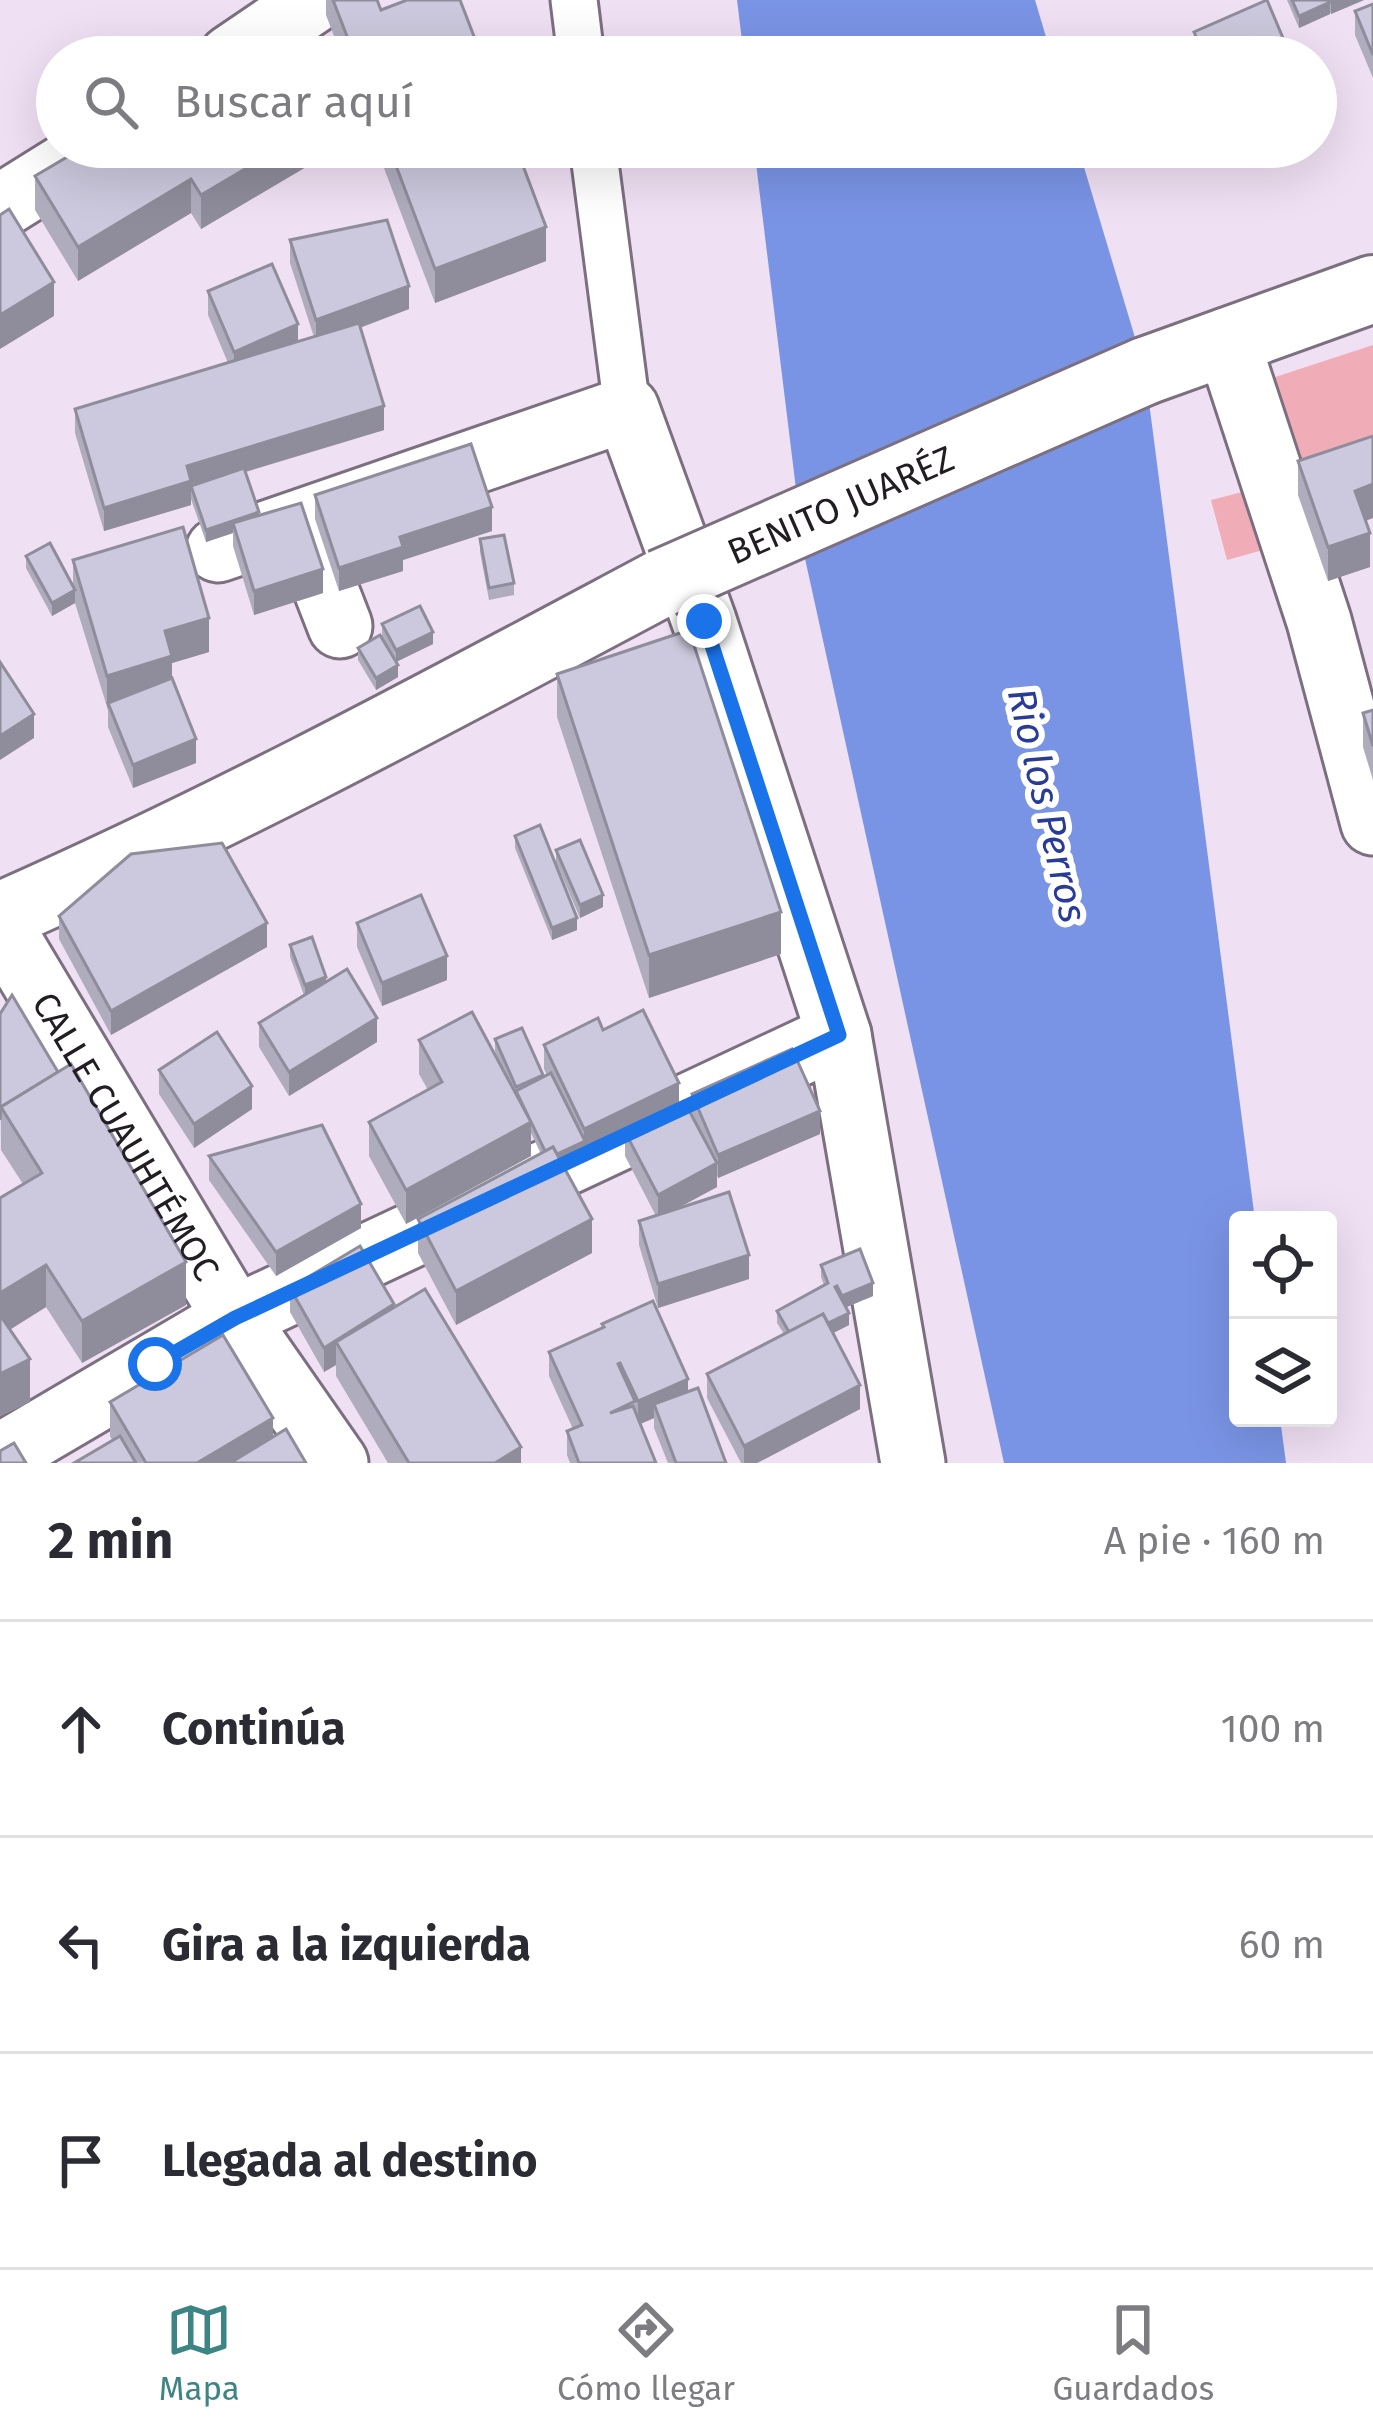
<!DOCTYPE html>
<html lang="es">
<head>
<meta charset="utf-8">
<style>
  :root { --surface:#fff; --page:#f2f2f3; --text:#2b2b33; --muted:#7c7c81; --line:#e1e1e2; --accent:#3d8584 }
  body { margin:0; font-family:"Fira Sans",sans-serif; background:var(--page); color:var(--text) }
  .controls { position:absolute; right:36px; bottom:36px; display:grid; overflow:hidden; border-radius:12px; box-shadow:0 12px 48px #0002 }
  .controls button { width:108px; height:108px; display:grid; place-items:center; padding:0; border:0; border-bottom:3px solid var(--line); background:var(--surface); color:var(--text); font:60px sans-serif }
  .stop { position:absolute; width:36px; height:36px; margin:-27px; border:9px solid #1a73e8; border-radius:50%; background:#fff }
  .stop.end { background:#1a73e8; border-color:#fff; box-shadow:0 3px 12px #0008 }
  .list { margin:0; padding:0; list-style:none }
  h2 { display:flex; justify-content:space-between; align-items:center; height:156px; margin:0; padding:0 48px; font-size:51px }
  h2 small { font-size:39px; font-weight:400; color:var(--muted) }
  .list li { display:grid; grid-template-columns:78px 1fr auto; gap:36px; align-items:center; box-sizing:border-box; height:216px; padding:0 48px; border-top:3px solid var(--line) }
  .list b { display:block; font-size:45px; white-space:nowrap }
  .list em { font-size:39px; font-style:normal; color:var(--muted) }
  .icon { flex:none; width:66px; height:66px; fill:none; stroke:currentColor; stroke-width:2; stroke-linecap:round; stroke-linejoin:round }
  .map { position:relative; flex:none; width:1373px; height:1463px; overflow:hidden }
  .search { position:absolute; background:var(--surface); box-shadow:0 12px 48px #0002; left:36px; right:36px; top:36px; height:132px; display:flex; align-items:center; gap:30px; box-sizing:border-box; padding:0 42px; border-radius:66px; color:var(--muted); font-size:45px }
  .sheet { height:804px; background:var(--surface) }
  nav { display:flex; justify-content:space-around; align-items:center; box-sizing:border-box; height:168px; border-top:3px solid var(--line); background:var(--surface); font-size:33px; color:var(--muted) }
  nav a { display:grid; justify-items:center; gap:6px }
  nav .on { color:var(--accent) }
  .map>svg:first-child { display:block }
  .green { fill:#f1adb7 }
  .water { fill:#7a94e5 }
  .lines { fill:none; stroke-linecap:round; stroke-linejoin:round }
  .pedestrian-casing { stroke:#7c6f7f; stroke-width:51 }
  .minor-casing { stroke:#7c6f7f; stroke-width:69 }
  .tertiary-casing { stroke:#7c6f7f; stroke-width:72 }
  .pedestrian { stroke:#fff; stroke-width:45 }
  .minor { stroke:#fff; stroke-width:63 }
  .tertiary { stroke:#fff; stroke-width:66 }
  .tertiary-bridge-casing { stroke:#7c6f7f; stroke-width:72; stroke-linecap:butt }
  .tertiary-bridge { stroke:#fff; stroke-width:66 }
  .wall { fill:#afacbe }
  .shaded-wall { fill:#8f8c9b }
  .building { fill:#ccc8dd; stroke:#8f8c9b; stroke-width:3 }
  .route { stroke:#1a73e8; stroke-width:15 }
  .labels { text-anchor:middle; stroke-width:12; stroke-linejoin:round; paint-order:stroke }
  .street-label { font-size:36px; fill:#221c23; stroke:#fff }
  .water-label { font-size:39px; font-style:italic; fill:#293b99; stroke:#fff }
</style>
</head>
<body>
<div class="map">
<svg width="1373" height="1463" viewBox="0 0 1373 1463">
  <rect width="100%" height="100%" fill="#efe0f3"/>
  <g class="green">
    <polygon points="1373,345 1373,466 1300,490 1266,380"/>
    <polygon points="1262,487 1277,546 1227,560 1211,500"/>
  </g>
  <g class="water">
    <polygon points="737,0 1035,0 1052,57 744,57"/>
    <polygon points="754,147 1078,147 1145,371 1255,1220 1238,1220 1238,1418 1280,1418 1286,1463 1004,1463 804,554"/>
  </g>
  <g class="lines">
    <defs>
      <g id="pedestrian">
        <polyline points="574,0 581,57"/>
        <polyline points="593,147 627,409 636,434"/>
      </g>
      <g id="minor">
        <polyline points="231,57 315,0"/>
        <polyline points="0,207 96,147"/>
        <polyline points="1227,340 1319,621 1373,823"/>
        <polyline points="300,523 340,626"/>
        <polyline points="218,550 627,409 704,621 839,1035 913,1463"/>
        <path id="s1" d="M0 925 235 1318 336 1463"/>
        <polyline points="0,1456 235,1318 839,1035"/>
      </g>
      <g id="tertiary">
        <polyline points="1145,371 1373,289"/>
        <path d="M0 916C226 817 444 699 662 583"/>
      </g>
    </defs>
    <use href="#pedestrian" class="pedestrian-casing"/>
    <use href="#minor" class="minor-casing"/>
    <use href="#tertiary" class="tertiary-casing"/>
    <use href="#pedestrian" class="pedestrian"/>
    <use href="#minor" class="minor"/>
    <use href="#tertiary" class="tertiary"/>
    <defs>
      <g id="tertiary-bridge">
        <path id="s2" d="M662 583 1145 371"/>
      </g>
    </defs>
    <use href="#tertiary-bridge" class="tertiary-bridge-casing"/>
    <use href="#tertiary-bridge" class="tertiary-bridge"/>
  </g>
  <g class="wall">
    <polygon points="326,0 377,0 381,10 482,57 342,57 326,15"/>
    <polygon points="1287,0 1364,0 1331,14 1330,12 1330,14 1299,28"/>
    <polygon points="1373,4 1373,78 1355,35 1355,11"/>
    <polygon points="1194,32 1291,57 1195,57"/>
    <polygon points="306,147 306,167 201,229 191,213 78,281 35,210 35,176"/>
    <polygon points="376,147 516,147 546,261 435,303"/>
    <polygon points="290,240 409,309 360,328 384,430 246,472 259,515 323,593 254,615 233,546 233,533 206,542 191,499 191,505 104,531 75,433 75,409 228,363 208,315 208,291 298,342 314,337 290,263"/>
    <polygon points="1298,461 1365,521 1370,567 1328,581 1298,495"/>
    <polygon points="315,495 492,531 403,560 403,571 339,591 315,519"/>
    <polygon points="480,539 514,583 514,595 489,600 480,552"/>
    <polygon points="26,556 73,586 73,560 209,652 172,663 172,679 196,763 133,788 108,727 108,710 75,603 52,616 26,568"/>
    <polygon points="382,624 433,644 396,662 398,677 376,690 358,660 358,648 391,654 382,637"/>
    <polygon points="557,674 781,954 649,998 557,717"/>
    <polygon points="1373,710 1373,780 1363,747 1363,713"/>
    <polygon points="515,836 577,930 552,940 515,848"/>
    <polygon points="556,850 603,907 580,918 556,862"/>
    <polygon points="59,916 267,947 111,1035 59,939"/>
    <polygon points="357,923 447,980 382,1006 357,947"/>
    <polygon points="290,945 326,982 377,1042 289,1096 259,1047 259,1023 304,995 290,957"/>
    <polygon points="0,1014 186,1305 82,1363 46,1307 10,1329 30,1402 0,1416 0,1198 23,1184 1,1150"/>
    <polygon points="603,1030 692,1116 692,1094 820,1134 718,1178 717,1175 717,1187 675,1209 749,1279 658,1308 639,1245 639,1221 656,1216 625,1156 625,1133 562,1164 592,1253 456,1325 418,1253 418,1219 541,1154 531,1133 531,1156 406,1224 369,1156 369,1122 428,1090 419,1074 419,1040 502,1069 495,1051 495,1039 543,1077 547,1075 544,1069 544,1045"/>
    <polygon points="159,1070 252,1109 194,1148 159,1094"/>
    <polygon points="209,1156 361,1228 276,1276 209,1180"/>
    <polygon points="821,1265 873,1296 846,1307 849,1325 833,1333 860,1409 757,1463 741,1463 707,1398 707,1374 784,1334 777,1323 777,1311 824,1285 821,1277"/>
    <polygon points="290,1288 394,1307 521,1463 388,1463 336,1376 336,1365 324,1372 290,1312"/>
    <polygon points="602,1324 688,1392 726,1463 668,1463 654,1428 654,1418 640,1424 656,1463 570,1463 567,1455 567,1431 573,1429 549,1376 549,1352 602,1328"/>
    <polygon points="110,1402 273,1437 306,1463 74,1463 112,1440 110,1436"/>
  </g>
  <g class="shaded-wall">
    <polygon points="1331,0 1364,0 1331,14"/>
    <polygon points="1330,2 1330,14 1299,28 1299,16"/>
    <polygon points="282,147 306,147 306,167 201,229 201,195"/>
    <polygon points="1248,147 1275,147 1242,162 1242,150"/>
    <polygon points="191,179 191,213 78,281 78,247"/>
    <polygon points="546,227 546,261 435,303 435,269"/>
    <polygon points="54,282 54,316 0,349 0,315"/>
    <polygon points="409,286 409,309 316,344 316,320"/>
    <polygon points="298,324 298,348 234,376 234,352"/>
    <polygon points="384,406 384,430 191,488 191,505 104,531 104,508 187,466"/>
    <polygon points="1373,484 1373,518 1355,525 1355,491"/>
    <polygon points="492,507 492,531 403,560 403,571 339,591 339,568 400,537"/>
    <polygon points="259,512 259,524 233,523 233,533 206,542 206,530"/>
    <polygon points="1370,533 1370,567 1328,581 1328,547"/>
    <polygon points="323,569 323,593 254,615 254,591"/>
    <polygon points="75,590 75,603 52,616 52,603"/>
    <polygon points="209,618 209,652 172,663 172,690 108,703 107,710 107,676 165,631"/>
    <polygon points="433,632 433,644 396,662 396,650"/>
    <polygon points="398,665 398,677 376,690 376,678"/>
    <polygon points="34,714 34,738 0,760 0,736"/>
    <polygon points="196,739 196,763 133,788 133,765"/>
    <polygon points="603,895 603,907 580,918 580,905"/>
    <polygon points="781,912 781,954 649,998 649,955"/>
    <polygon points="577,918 577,930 552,940 552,928"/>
    <polygon points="267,923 267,947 111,1035 111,1011"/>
    <polygon points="447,956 447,980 382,1006 382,983"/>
    <polygon points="326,977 326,989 305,997 305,985"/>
    <polygon points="377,1018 377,1042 289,1096 289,1072"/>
    <polygon points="679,1083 679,1106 549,1170 549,1158 584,1141 584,1129"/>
    <polygon points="252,1086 252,1109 194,1148 194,1124"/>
    <polygon points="820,1111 820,1134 718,1178 718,1155"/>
    <polygon points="531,1122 531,1156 406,1224 406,1190"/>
    <polygon points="717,1163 717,1187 658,1219 658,1195"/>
    <polygon points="361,1204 361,1228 276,1276 276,1252"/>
    <polygon points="592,1219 592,1253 456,1325 456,1291"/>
    <polygon points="749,1255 749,1279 658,1308 658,1284"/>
    <polygon points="186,1262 186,1305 82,1363 82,1321"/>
    <polygon points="46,1265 46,1307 0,1336 0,1293"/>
    <polygon points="873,1283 873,1296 842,1309 842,1296"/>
    <polygon points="394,1304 394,1327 336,1342 336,1365 324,1372 324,1348"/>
    <polygon points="849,1313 849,1325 794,1353 794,1340"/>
    <polygon points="30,1359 30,1402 0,1416 0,1374"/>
    <polygon points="688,1379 688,1403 654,1404 654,1418 638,1425 638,1401"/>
    <polygon points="860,1385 860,1409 757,1463 744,1463 744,1446"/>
    <polygon points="273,1418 273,1452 254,1463 197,1463"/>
    <polygon points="521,1447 521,1463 495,1463"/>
  </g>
  <g class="building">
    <polygon points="333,0 377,0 381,10 407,0 460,0 482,57 355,57"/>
    <polygon points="1267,0 1291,57 1205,57 1194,32"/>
    <polygon points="1292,0 1329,0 1330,2 1299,16"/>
    <polygon points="1373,4 1373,55 1355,11"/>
    <polygon points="84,147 282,147 201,195 191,179 78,247 35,176"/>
    <polygon points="389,147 516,147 546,227 435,269"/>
    <polygon points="9,209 54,282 0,315 0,215"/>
    <polygon points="387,220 409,286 316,320 290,240"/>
    <polygon points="272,264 298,324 234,352 208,291"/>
    <polygon points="359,323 384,406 187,466 191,481 104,508 75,409"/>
    <polygon points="1373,436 1373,484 1355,491 1370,533 1328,547 1298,461"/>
    <polygon points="471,444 492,507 400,537 403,547 339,568 315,495"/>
    <polygon points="244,468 259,512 206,530 191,486"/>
    <polygon points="301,503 323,569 254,591 233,523"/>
    <polygon points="183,527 209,618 165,631 172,656 107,676 73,560"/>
    <polygon points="504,535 514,583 489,588 480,539"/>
    <polygon points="50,543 75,590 52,603 26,556"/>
    <polygon points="420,606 433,632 396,650 382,624"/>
    <polygon points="689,630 781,912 649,955 557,674"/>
    <polygon points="380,635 398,665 376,678 358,648"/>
    <polygon points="0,662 34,714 0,736"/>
    <polygon points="172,678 196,739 133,765 108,703"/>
    <polygon points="1373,710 1373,746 1363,713"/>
    <polygon points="540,825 577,918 552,928 515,836"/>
    <polygon points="580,840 603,895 580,905 556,850"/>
    <polygon points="222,843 267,923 111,1011 59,916 131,854"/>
    <polygon points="421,895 447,956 382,983 357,923"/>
    <polygon points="312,937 326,977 305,985 290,945"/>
    <polygon points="347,969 377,1018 289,1072 259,1023"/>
    <polygon points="12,995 58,1072 1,1107 0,1120 0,1014"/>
    <polygon points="643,1010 679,1083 584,1129 544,1045 598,1018 603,1030"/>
    <polygon points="472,1012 531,1122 406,1190 369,1122 442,1082 419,1040"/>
    <polygon points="522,1028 543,1075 516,1087 495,1039"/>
    <polygon points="217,1032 252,1086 194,1124 159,1070"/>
    <polygon points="792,1049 820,1111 718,1155 692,1094"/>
    <polygon points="71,1064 186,1262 82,1321 46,1265 0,1293 0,1198 42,1173 1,1107"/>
    <polygon points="551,1073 585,1141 557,1154 553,1147 545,1151 516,1091"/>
    <polygon points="684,1101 717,1163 658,1195 625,1132"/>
    <polygon points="322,1125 361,1204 276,1252 209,1156"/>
    <polygon points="553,1147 592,1219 456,1291 418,1219"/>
    <polygon points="729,1192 749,1255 658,1284 639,1221"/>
    <polygon points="360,1246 394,1304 324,1348 290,1288"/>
    <polygon points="860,1249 873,1283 842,1296 837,1286 835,1287 849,1313 828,1323 823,1314 789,1332 777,1311 828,1283 821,1265"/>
    <polygon points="425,1289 521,1447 495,1463 409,1463 336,1342"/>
    <polygon points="653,1301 688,1379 638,1401 620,1363 618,1364 635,1401 610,1413 633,1406 656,1463 579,1463 567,1431 582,1425 549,1352 604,1327 602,1324"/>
    <polygon points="823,1314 860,1385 744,1446 707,1374"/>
    <polygon points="0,1315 30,1359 0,1374"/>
    <polygon points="223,1335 273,1418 197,1463 146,1463 110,1402"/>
    <polygon points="698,1388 726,1463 676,1463 654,1404"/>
    <polygon points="286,1429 306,1463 230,1463"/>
    <polygon points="120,1436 136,1463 74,1463"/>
    <polygon points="14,1443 26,1463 0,1463 0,1451"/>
  </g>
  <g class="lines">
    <polyline class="route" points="155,1364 235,1318 839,1035 704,621"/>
  </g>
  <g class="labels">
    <g class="street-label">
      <text dy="13" stroke="none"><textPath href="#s2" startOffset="195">BENITO JUARÉZ</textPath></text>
      <text dy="13" stroke="none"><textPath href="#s1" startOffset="246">CALLE CUAUHTÉMOC</textPath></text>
    </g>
    <g class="water-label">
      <text transform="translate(1048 805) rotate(77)" y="14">Rio los Perros</text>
    </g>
  </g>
</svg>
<div class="controls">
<button><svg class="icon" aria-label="locate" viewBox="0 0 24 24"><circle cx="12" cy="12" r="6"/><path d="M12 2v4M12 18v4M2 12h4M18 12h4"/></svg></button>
<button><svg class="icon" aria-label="layers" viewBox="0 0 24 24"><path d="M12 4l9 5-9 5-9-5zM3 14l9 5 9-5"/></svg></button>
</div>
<div class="stop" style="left:155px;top:1364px"></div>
<div class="stop end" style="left:704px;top:621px"></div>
<div class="search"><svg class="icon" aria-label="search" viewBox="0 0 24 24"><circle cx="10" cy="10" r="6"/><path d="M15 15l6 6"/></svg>Buscar aquí</div>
</div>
<section class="sheet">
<h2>2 min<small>A pie · 160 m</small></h2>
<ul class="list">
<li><svg class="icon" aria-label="ahead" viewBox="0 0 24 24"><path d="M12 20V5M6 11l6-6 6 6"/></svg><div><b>Continúa</b></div><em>100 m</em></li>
<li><svg class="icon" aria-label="left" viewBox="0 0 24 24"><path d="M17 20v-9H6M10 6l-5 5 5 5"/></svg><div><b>Gira a la izquierda</b></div><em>60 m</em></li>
<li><svg class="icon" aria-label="arrive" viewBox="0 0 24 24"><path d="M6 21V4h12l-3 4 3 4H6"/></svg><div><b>Llegada al destino</b></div></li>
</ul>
</section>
<nav>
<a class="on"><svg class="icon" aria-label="map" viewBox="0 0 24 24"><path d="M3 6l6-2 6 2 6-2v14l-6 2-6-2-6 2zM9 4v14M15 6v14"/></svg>Mapa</a>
<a><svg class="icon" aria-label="directions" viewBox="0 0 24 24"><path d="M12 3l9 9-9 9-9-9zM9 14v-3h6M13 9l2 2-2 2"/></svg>Cómo llegar</a>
<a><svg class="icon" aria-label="saved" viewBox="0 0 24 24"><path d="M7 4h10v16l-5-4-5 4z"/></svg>Guardados</a>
</nav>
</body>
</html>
